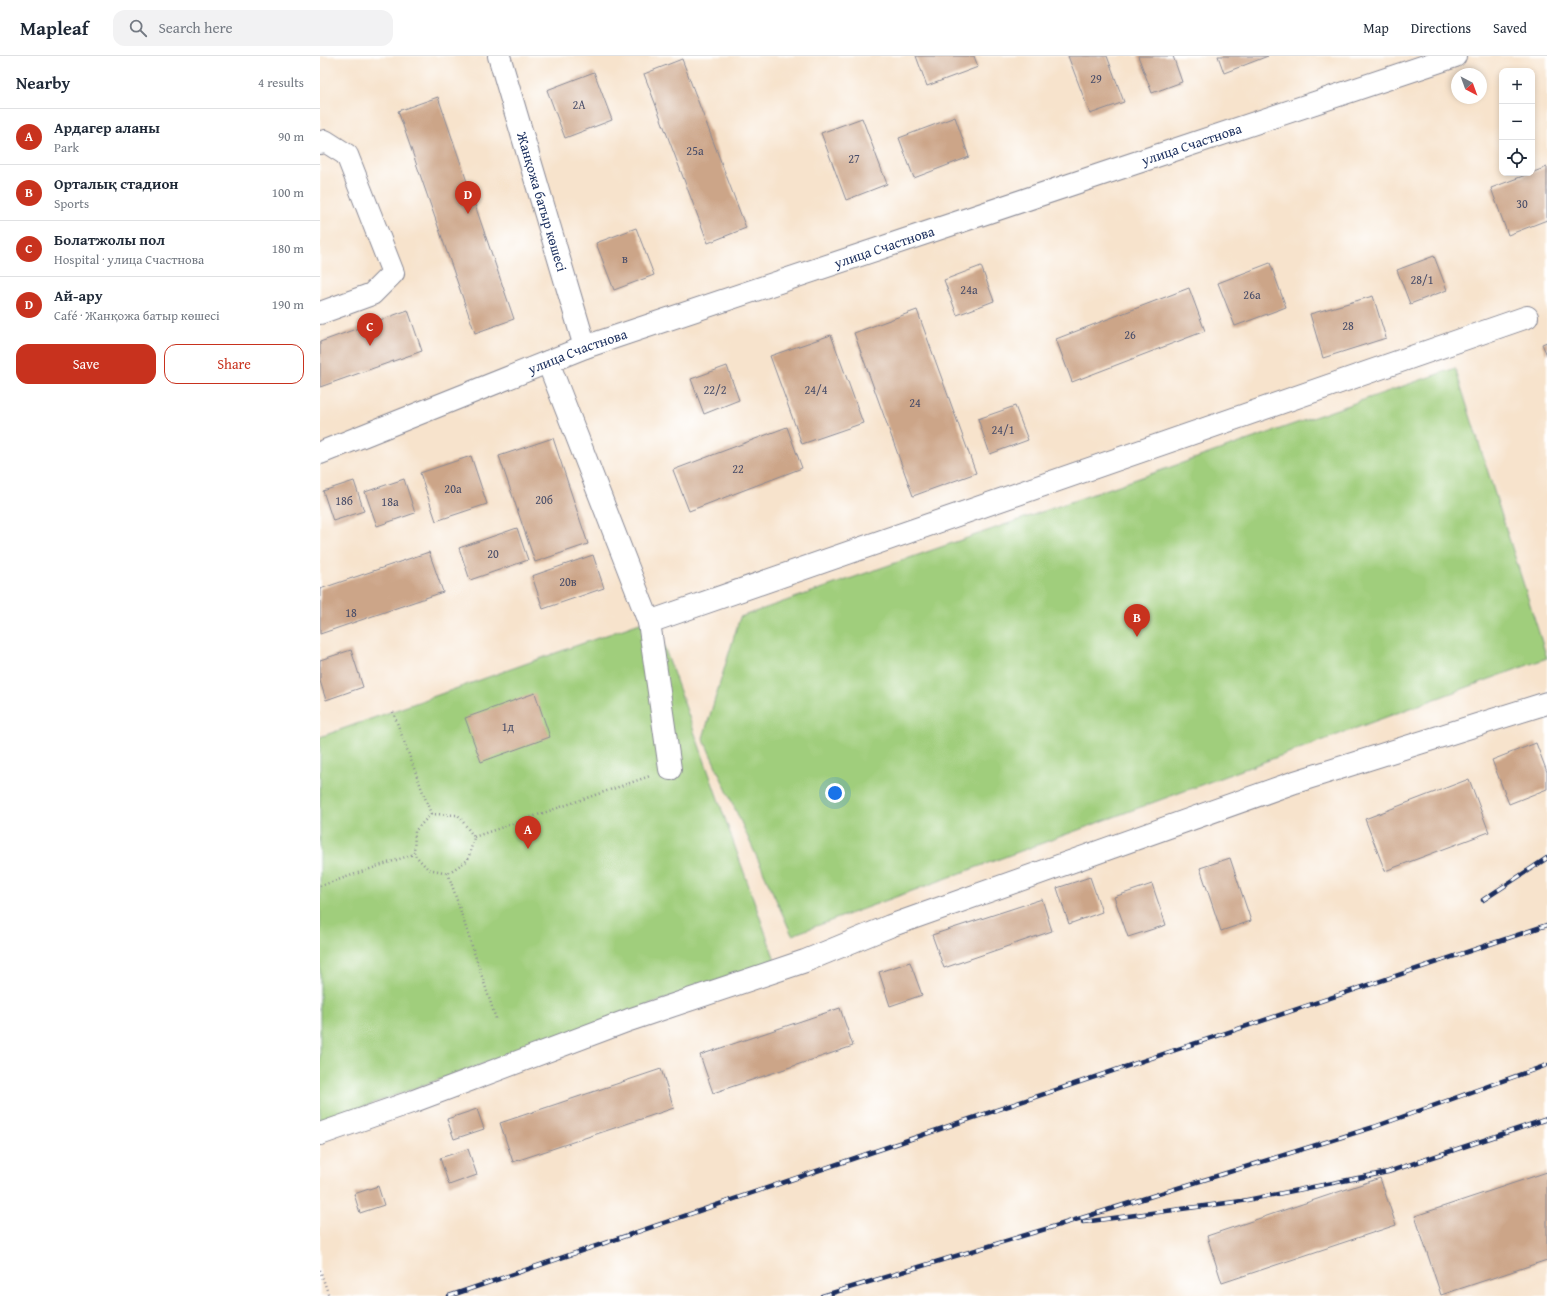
<!DOCTYPE html>
<html lang="en">
<head>
<meta charset="utf-8">
<style>
  :root { --surface:#fff; --page:#f2f2f3; --text:#1f2937; --muted:#747a83; --line:#e0e1e3; --accent:#c8321e }
  body { margin:0; font-family:"Gentium Book Plus",serif; background:var(--page); color:var(--text) }
  .controls { position:absolute; right:12px; top:12px; display:grid; overflow:hidden; border-radius:8px; box-shadow:0 2px 6px #0003 }
  .controls button { width:36px; height:36px; display:grid; place-items:center; padding:0; border:0; border-bottom:1px solid var(--line); background:var(--surface); color:var(--text); font:20px sans-serif }
  .compass { position:absolute; left:1131px; top:12px; width:36px; height:36px; border-radius:50%; background:var(--surface); box-shadow:0 2px 6px #0003; rotate:139deg }
  .you { position:absolute; left:515px; top:737px; width:14px; height:14px; margin:-10px; border:3px solid #fff; border-radius:50%; background:#1a73e8; box-shadow:0 0 0 6px #1a73e833 }
  .badge { display:grid; place-items:center; width:26px; height:26px; border-radius:50%; background:var(--accent); color:#fff; font-size:13px; font-weight:700 }
  .pin { position:absolute; translate:-50% -33px; filter:drop-shadow(0 1px 2px #0008) }
  .pin::after { content:''; position:absolute; top:21px; width:14px; height:12px; background:inherit; clip-path:polygon(0 0,100% 0,50% 100%) }
  .list { margin:0; padding:0; list-style:none }
  h2 { display:flex; justify-content:space-between; align-items:center; height:52px; margin:0; padding:0 16px; font-size:17px }
  h2 small { font-size:13px; font-weight:400; color:var(--muted) }
  .list li { display:grid; grid-template-columns:26px 1fr auto; gap:12px; align-items:center; box-sizing:border-box; height:56px; padding:0 16px; border-top:1px solid var(--line) }
  .list b { display:block; font-size:15px; white-space:nowrap }
  .list p { margin:0; font-size:13px; white-space:nowrap; color:var(--muted) }
  .list em { font-size:13px; font-style:normal; color:var(--muted) }
  .actions { display:flex; gap:8px; padding:12px 16px }
  .actions a { flex:1; padding:9px 0; border:1px solid var(--accent); border-radius:12px; text-align:center; font-size:14px; color:var(--accent) }
  .actions .main { background:var(--accent); color:#fff }
  .icon { flex:none; width:22px; height:22px; fill:none; stroke:currentColor; stroke-width:2; stroke-linecap:round; stroke-linejoin:round }
  .map { position:relative; flex:none; width:1227px; height:1240px; overflow:hidden }
  header { display:flex; align-items:center; gap:24px; box-sizing:border-box; height:56px; padding:0 20px; background:var(--surface); border-bottom:1px solid var(--line) }
  header strong { font-size:19px }
  nav { display:flex; gap:22px; margin-inline-start:auto; font-size:14px }
  .search { width:280px; height:36px; background:var(--page); display:flex; align-items:center; gap:10px; box-sizing:border-box; padding:0 14px; border-radius:12px; color:var(--muted); font-size:15px }
  main { display:flex }
  aside { flex:1; background:var(--surface) }
  .map>svg:first-child { display:block }
  .green { fill:#a0ce7c; stroke:#5e7e6d }
  .building { fill:#cca588 }
  .lines { fill:none; stroke-linecap:round; stroke-linejoin:round }
  .minor-casing { stroke:#898995; stroke-width:24 }
  .path { stroke:#898995; stroke-width:2.5; stroke-dasharray:1 3; stroke-linecap:butt }
  .minor { stroke:#fff; stroke-width:22 }
  .rail-casing { stroke:#1b2f5e; stroke-width:4.5 }
  .rail { stroke:#fff; stroke-width:3; stroke-dasharray:9; stroke-linecap:butt }
  .labels { text-anchor:middle; stroke-width:3; stroke-linejoin:round; paint-order:stroke }
  .number-label { font-size:12px; fill:#474c68 }
  .street-label { font-size:14px; fill:#1b2f5e; stroke:#fff }
</style>
</head>
<body>
<header>
<strong>Mapleaf</strong>
<div class="search"><svg class="icon" aria-label="search" viewBox="0 0 24 24"><circle cx="10" cy="10" r="6"/><path d="M15 15l6 6"/></svg>Search here</div>
<nav><a>Map</a><a>Directions</a><a>Saved</a></nav>
</header>
<main>
<aside>
<h2>Nearby<small>4 results</small></h2>
<ul class="list">
<li><span class="badge">A</span><div><b>Ардагер аланы</b><p>Park</p></div><em>90 m</em></li>
<li><span class="badge">B</span><div><b>Орталық стадион</b><p>Sports</p></div><em>100 m</em></li>
<li><span class="badge">C</span><div><b>Болатжолы пол</b><p>Hospital · улица Счастнова</p></div><em>180 m</em></li>
<li><span class="badge">D</span><div><b>Ай-ару</b><p>Café · Жанқожа батыр көшесі</p></div><em>190 m</em></li>
</ul>
<div class="actions"><a class="main">Save</a><a>Share</a></div>
</aside>
<div class="map">
<svg width="1227" height="1240" viewBox="0 0 1227 1240">
  <rect width="100%" height="100%" fill="#fff"/>
  <filter id="ink" filterUnits="userSpaceOnUse"><feTurbulence type="fractalNoise" baseFrequency=".025" numOctaves="2"/><feDisplacementMap in="SourceGraphic" scale="8" xChannelSelector="R" yChannelSelector="G"/><feConvolveMatrix kernelMatrix="1 2 1 2 8 2 1 2 1" color-interpolation-filters="sRGB"/></filter>
  <filter id="wash" filterUnits="userSpaceOnUse"><feTurbulence type="fractalNoise" baseFrequency=".012" numOctaves="4" result="noise"/><feDisplacementMap in="SourceGraphic" scale="16" xChannelSelector="R" yChannelSelector="G"/><feGaussianBlur stdDeviation="0.9" result="paint"/><feColorMatrix in="noise" values="0 0 0 0 0 0 0 0 0 0 0 0 0 0 0 0 0 1.4 0 .05"/><feComposite in="paint" operator="in"/></filter>
  <g filter="url(#wash)">
    <rect width="100%" height="100%" fill="#f7e3cc"/>
    <g class="green">
      <polygon points="1135,312 1227,602 472,879 383,682 420,561"/>
      <polygon points="334,562 455,904 0,1066 0,681"/>
    </g>
    <g id="blocks">
      <g class="building">
        <polygon points="596,0 654,0 658,11 607,30"/>
        <polygon points="748,0 787,0 804,46 770,58"/>
        <polygon points="818,0 853,0 862,26 832,37"/>
        <polygon points="898,0 948,0 904,17"/>
        <polygon points="362,3 426,172 388,187 324,18"/>
        <polygon points="274,16 292,64 245,82 227,34"/>
        <polygon points="118,41 194,263 155,277 78,55"/>
        <polygon points="635,61 649,101 594,122 579,82"/>
        <polygon points="542,62 567,128 526,144 501,77"/>
        <polygon points="1227,111 1227,164 1188,179 1171,132"/>
        <polygon points="316,172 334,219 294,234 276,187"/>
        <polygon points="1114,200 1127,234 1090,248 1077,214"/>
        <polygon points="950,207 966,251 915,270 898,227"/>
        <polygon points="661,210 674,245 637,259 624,224"/>
        <polygon points="869,232 885,275 752,326 736,283"/>
        <polygon points="1053,240 1066,282 1003,302 990,258"/>
        <polygon points="88,254 102,295 0,331 0,286"/>
        <polygon points="597,254 656,417 593,440 534,277"/>
        <polygon points="511,279 543,367 482,388 450,300"/>
        <polygon points="1227,286 1227,299 1222,288"/>
        <polygon points="407,310 419,344 384,358 371,323"/>
        <polygon points="695,350 708,384 670,398 658,363"/>
        <polygon points="467,371 482,412 369,455 353,414"/>
        <polygon points="233,382 268,488 215,506 179,400"/>
        <polygon points="151,400 167,448 116,465 100,417"/>
        <polygon points="84,423 95,457 57,470 45,436"/>
        <polygon points="34,425 44,455 13,465 3,435"/>
        <polygon points="197,472 208,504 150,524 139,492"/>
        <polygon points="109,496 123,536 0,578 0,533"/>
        <polygon points="273,499 284,532 223,553 212,520"/>
        <polygon points="31,594 43,631 6,644 0,625 0,604"/>
        <polygon points="215,637 230,681 161,706 145,662"/>
        <polygon points="1216,687 1227,716 1227,733 1189,748 1172,704"/>
        <polygon points="1149,723 1169,776 1065,815 1045,763"/>
        <polygon points="910,802 931,865 901,875 880,812"/>
        <polygon points="770,821 782,856 749,868 737,832"/>
        <polygon points="832,828 846,869 808,881 794,841"/>
        <polygon points="722,843 732,875 624,912 612,879"/>
        <polygon points="590,906 602,939 570,950 559,916"/>
        <polygon points="520,952 533,990 393,1037 380,999"/>
        <polygon points="341,1013 354,1052 193,1106 180,1067"/>
        <polygon points="157,1053 164,1073 134,1083 127,1063"/>
        <polygon points="148,1093 157,1119 129,1129 120,1102"/>
        <polygon points="1227,1116 1227,1204 1121,1239 1095,1160"/>
        <polygon points="1060,1122 1076,1169 902,1227 887,1180"/>
        <polygon points="58,1130 64,1149 40,1157 34,1138"/>
      </g>
    </g>
  </g>
  <g filter="url(#ink)">
    <use href="#blocks" fill-opacity="0" stroke="#898995" stroke-width="1"/>
    <g class="lines">
      <defs>
        <g id="minor">
          <path id="s1" d="M179 0 265 291"/>
          <polyline points="0,87 5,85 27,99 73,217 52,238 0,257"/>
          <polyline points="228,306 329,566 1207,261"/>
          <path id="s2" d="M0 397 265 291 1135 0"/>
          <polyline points="329,566 350,713"/>
          <polyline points="0,1078 94,1045 309,964 485,905 570,870 975,726 1227,647"/>
        </g>
      </defs>
      <use href="#minor" class="minor-casing"/>
      <g class="path">
        <polyline points="73,656 111,758"/>
        <polygon points="111,758 138,759 154,781 148,804 128,817 108,813 94,798 95,775"/>
        <polyline points="154,781 330,720"/>
        <polyline points="128,817 176,963"/>
        <polyline points="0,830 94,798"/>
        <polyline points="0,1214 9,1240"/>
      </g>
      <use href="#minor" class="minor"/>
      <defs>
        <g id="rail">
          <polyline points="1163,844 1227,802"/>
          <polyline points="763,1166 922,1145 1068,1116 1227,1063"/>
          <polyline points="129,1240 629,1070 1227,869"/>
          <polyline points="502,1240 739,1169 1054,1071 1227,1009"/>
        </g>
      </defs>
      <use href="#rail" class="rail-casing"/>
      <use href="#rail" class="rail"/>
    </g>
  </g>
  <g class="labels">
    <g class="number-label">
      <text x="776" y="27">29</text>
      <text x="259" y="53">2А</text>
      <text x="375" y="99">25а</text>
      <text x="534" y="107">27</text>
      <text x="1202" y="152">30</text>
      <text x="305" y="207">в</text>
      <text x="1102" y="228">28/1</text>
      <text x="649" y="238">24а</text>
      <text x="932" y="243">26а</text>
      <text x="1028" y="274">28</text>
      <text x="810" y="283">26</text>
      <text x="395" y="338">22/2</text>
      <text x="496" y="338">24/4</text>
      <text x="595" y="351">24</text>
      <text x="683" y="378">24/1</text>
      <text x="418" y="417">22</text>
      <text x="133" y="437">20а</text>
      <text x="224" y="448">20б</text>
      <text x="24" y="449">18б</text>
      <text x="70" y="450">18а</text>
      <text x="173" y="502">20</text>
      <text x="248" y="530">20в</text>
      <text x="31" y="561">18</text>
      <text x="188" y="675">1д</text>
    </g>
    <g class="street-label">
      <text dy="5" stroke="none"><textPath href="#s2" startOffset="925">улица Счастнова</textPath></text>
      <text dy="5" stroke="none"><textPath href="#s1" startOffset="152">Жанқожа батыр көшесі</textPath></text>
      <text dy="5" stroke="none"><textPath href="#s2" startOffset="601">улица Счастнова</textPath></text>
      <text dy="5" stroke="none"><textPath href="#s2" startOffset="277">улица Счастнова</textPath></text>
    </g>
  </g>
</svg>
<div class="controls">
<button>+</button>
<button>−</button>
<button><svg class="icon" aria-label="locate" viewBox="0 0 24 24"><circle cx="12" cy="12" r="6"/><path d="M12 2v4M12 18v4M2 12h4M18 12h4"/></svg></button>
</div>
<svg class="compass" viewBox="-18 -18 36 36"><path d="M0-13l5 13h-10z" fill="#e53935"/><path d="M0 13l5-13h-10z" fill="#747a83"/></svg>
<div class="you"></div>
<div class="pin badge" style="left:208px;top:793px">A</div>
<div class="pin badge" style="left:817px;top:581px">B</div>
<div class="pin badge" style="left:50px;top:290px">C</div>
<div class="pin badge" style="left:148px;top:158px">D</div>
</div>
</main>
</body>
</html>
